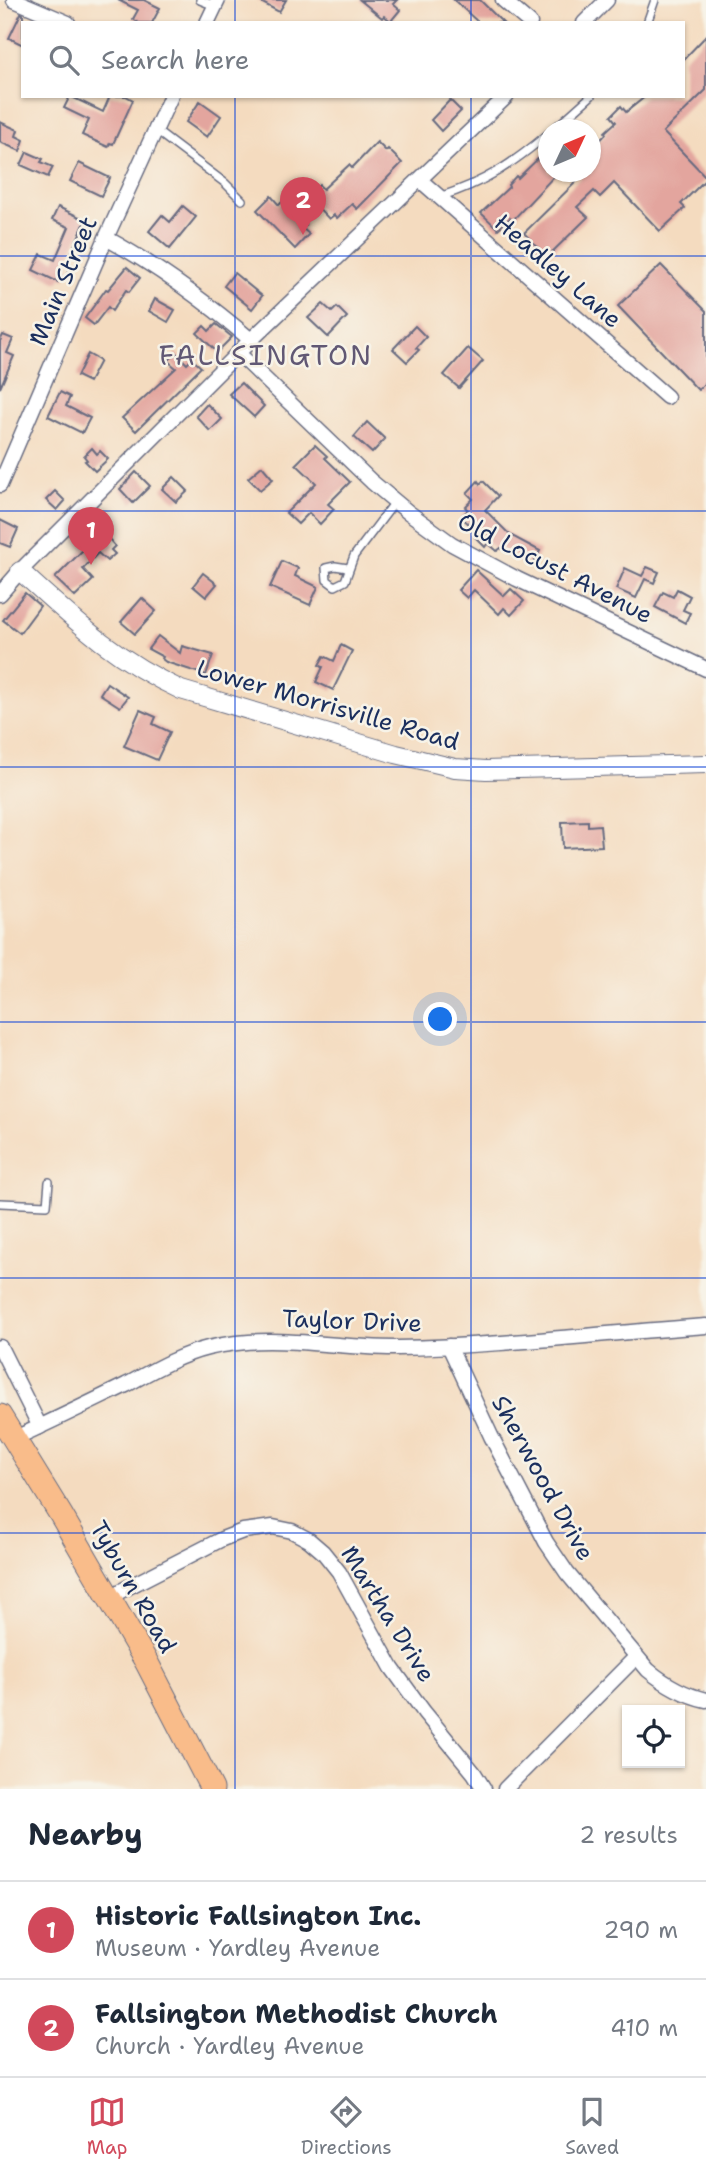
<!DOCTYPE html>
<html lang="en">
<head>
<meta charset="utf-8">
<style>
  :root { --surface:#fff; --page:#f2f2f3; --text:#1f2937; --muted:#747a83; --line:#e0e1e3; --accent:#d1495b }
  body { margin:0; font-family:"Shantell Sans",sans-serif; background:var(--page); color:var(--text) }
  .controls { position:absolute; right:21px; bottom:21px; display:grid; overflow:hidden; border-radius:0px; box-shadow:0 2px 5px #0004 }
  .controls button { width:63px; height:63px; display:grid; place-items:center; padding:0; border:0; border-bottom:2px solid var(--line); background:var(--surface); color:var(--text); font:35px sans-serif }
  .compass { position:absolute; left:538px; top:119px; width:63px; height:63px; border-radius:50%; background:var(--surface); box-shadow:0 2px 5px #0004; rotate:46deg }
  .you { position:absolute; left:441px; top:1020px; width:24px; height:24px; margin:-18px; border:5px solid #fff; border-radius:50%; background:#1a73e8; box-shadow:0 0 0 10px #1a73e833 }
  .badge { display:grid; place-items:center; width:46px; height:46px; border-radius:50%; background:var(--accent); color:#fff; font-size:23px; font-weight:700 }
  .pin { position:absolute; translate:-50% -58px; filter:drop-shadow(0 2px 4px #0008) }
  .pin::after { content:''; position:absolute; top:37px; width:24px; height:21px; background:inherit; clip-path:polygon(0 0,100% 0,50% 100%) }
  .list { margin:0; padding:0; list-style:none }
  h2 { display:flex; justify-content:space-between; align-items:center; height:91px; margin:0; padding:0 28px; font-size:30px }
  h2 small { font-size:23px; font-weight:400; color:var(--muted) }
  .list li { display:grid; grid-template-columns:46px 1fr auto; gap:21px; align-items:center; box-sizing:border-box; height:98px; padding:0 28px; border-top:2px solid var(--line) }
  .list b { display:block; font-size:26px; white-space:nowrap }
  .list p { margin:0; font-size:23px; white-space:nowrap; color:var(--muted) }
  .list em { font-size:23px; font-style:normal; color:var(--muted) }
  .icon { flex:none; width:38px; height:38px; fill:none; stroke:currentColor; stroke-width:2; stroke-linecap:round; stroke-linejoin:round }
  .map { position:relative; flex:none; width:706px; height:1789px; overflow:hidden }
  .search { position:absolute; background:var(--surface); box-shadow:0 2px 5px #0004; left:21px; right:21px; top:21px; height:77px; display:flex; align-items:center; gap:18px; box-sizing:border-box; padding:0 24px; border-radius:0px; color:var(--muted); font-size:26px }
  .sheet { height:287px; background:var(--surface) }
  nav { display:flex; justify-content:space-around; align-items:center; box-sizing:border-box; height:98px; border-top:2px solid var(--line); background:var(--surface); font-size:19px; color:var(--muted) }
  nav a { display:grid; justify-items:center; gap:4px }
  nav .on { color:var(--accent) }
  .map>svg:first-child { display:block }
  .building { fill:#e3a59e }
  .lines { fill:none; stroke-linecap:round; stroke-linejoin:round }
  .service-casing { stroke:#676b80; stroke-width:10 }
  .minor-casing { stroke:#676b80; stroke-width:17 }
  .tertiary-casing { stroke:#676b80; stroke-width:20 }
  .primary-casing { stroke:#676b80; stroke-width:25 }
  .service { stroke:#fff; stroke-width:7 }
  .minor { stroke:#fff; stroke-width:14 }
  .tertiary { stroke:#fff; stroke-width:18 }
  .primary { stroke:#f9bc8a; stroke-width:23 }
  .grid { fill:none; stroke:#1d4ed8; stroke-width:2; stroke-opacity:0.55 }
  .labels { text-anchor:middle; stroke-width:5; stroke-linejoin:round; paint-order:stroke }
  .street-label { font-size:24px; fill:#1b2f5e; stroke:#f7f3e8 }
  .quarter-label { font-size:28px; letter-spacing:2px; fill:#615874; stroke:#f7f3e8 }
</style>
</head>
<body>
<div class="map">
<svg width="706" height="1789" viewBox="0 0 706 1789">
  <rect width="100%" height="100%" fill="#f7f3e8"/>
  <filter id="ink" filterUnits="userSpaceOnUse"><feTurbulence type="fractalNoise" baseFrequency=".0143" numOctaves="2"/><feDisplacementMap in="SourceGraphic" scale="14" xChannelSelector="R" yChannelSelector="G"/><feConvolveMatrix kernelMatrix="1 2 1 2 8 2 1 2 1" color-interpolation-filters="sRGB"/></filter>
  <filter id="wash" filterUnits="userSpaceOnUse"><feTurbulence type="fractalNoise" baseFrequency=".00686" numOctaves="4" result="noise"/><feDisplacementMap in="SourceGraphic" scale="28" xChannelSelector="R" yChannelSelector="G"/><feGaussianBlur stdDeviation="1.57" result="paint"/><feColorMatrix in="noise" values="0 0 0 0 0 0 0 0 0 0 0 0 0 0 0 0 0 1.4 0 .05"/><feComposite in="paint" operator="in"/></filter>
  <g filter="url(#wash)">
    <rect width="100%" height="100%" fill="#f4dbbf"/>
    <g id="blocks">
      <g class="building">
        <polygon points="118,0 144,0 160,8 152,23 139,23 133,19 138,10"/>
        <polygon points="257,0 286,0 279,12"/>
        <polygon points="360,0 397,0 393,4 400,10 391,21 384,16 382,18"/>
        <polygon points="454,0 480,0 503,23 479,23"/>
        <polygon points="21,13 23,14 23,45 9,38"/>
        <polygon points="706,36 706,90 663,132 706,177 706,179 681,204 685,208 660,231 614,183 600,197 594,191 577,207 588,217 547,257 524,233 581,177 576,172 591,172 591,150 606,134 605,132 616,122 611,116 621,106 626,112 646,96 683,96 683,60"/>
        <polygon points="70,96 103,112 110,96 126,96 133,100 113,144 110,143 108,147 82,135 89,120 64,108"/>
        <polygon points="450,100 461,111 441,131 431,120"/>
        <polygon points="200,101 221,116 207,137 186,122"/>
        <polygon points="0,122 18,130 16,136 24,140 20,151 0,142"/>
        <polygon points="377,142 386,151 388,149 402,163 357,209 352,204 337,218 334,215 329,219 308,197 319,185 323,189 349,165 352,168"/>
        <polygon points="549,148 549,172 558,172 512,221 510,218 498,229 481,213 509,187 508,185 516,176 518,178"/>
        <polygon points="27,152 43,159 41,162 53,167 48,177 21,165"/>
        <polygon points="79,163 110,178 101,196 70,181"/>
        <polygon points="297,187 306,197 292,211 306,225 302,228 309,234 295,249 257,210 271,196 279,205"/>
        <polygon points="183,206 196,217 170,249 149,231 162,215 170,222"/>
        <polygon points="58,207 86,220 67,262 66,266 70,268 65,279 61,277 58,282 33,270 41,254 55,260 63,241 69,227 52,220"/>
        <polygon points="661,265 706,311 706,382 698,390 618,306"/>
        <polygon points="127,267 140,278 129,292 126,290 112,311 108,307 94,325 85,318 106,289 108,290"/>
        <polygon points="234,273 262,296 252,309 224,286"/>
        <polygon points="155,299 175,310 168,322 149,311"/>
        <polygon points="323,304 332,312 337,307 347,317 328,337 308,318"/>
        <polygon points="216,324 232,337 217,352 197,333 204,326 209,331"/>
        <polygon points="415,326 426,337 416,348 419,350 407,362 393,349"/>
        <polygon points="3,335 13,339 7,353 14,356 0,388 0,341"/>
        <polygon points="468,348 483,361 459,388 444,375"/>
        <polygon points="176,353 187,364 192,359 201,367 136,431 122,418 176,368 168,361"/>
        <polygon points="88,354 100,361 89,382 77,376"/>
        <polygon points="241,383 264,406 254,417 229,394"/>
        <polygon points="60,392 70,397 66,406 90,418 82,433 48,416"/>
        <polygon points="207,404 222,419 210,431 196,416"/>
        <polygon points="367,422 385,439 372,453 354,437"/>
        <polygon points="315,445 327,456 325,458 350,482 328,504 334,509 320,524 309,513 298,524 286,513 316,483 296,464"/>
        <polygon points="92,448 97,454 100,451 108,459 95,471 85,461 87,460 84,456"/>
        <polygon points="262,466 273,479 260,490 248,478"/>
        <polygon points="136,472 150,486 133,503 120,489"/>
        <polygon points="174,477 188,491 176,502 162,489"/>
        <polygon points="478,481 480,484 483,481 498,496 485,510 510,535 540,551 533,565 501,548 497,551 488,543 485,547 475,537 479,533 461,517 468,510 465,507 473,499 467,493"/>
        <polygon points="55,491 65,501 57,510 46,500"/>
        <polygon points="90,517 115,546 111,550 115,554 107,561 98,553 83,569 93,580 75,597 55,578 84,549 71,535 85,519"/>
        <polygon points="0,520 18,529 10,547 0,543"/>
        <polygon points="282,561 298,568 295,576 318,587 310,605 270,587"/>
        <polygon points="647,567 659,572 654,583 645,579 636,598 616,589 625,568 642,576"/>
        <polygon points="476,570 504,596 511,589 524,601 511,615 504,608 499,614 474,590 467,598 458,590"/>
        <polygon points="203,573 217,584 206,597 193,586"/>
        <polygon points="677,589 690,596 683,610 690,613 685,623 655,607 663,592 673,597"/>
        <polygon points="25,593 40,606 20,633 3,620"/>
        <polygon points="142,598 156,611 135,634 121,622"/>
        <polygon points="158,636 180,653 182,646 213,655 206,675 166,662 162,659 163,657 148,649"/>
        <polygon points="341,645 352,651 333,690 316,682 323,667 319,665 324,656 334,661"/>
        <polygon points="107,683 128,697 120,707 100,694"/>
        <polygon points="140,710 156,717 153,724 170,732 157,760 124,746"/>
        <polygon points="588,821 588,826 600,825 602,846 563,848 562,822"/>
      </g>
    </g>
  </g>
  <g filter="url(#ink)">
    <use href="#blocks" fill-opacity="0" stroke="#676b80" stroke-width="2"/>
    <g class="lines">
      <defs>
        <g id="service">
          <polyline points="200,0 215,6"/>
          <polyline points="647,23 655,0"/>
          <polyline points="155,130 225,183 242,200"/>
          <polyline points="553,130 591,96"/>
          <path d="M439 197C486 182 512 164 548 134"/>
          <polyline points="348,568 335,566 326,568 327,580 335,586 345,581 354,556 395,502"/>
          <polyline points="0,1203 47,1205 49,1182"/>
        </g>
        <g id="minor">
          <polyline points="14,0 68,23"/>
          <polyline points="503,0 530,23"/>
          <polyline points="207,23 218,0"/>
          <polyline points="584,23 607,0"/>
          <polyline points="420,180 667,397"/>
          <path d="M106 238C159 267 205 301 251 340"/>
          <polyline points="238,353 372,482 408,512 452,544 517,579 706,669"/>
          <polyline points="0,485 106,238 171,96"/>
          <polyline points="0,594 20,571 251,340 507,96"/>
          <path d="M449 1346 491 1436 546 1542 567 1573 648 1670C665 1684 684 1695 706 1700"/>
          <polyline points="0,1347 40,1427"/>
          <path d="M15 1438C53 1421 89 1403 126 1385 152 1371 179 1355 208 1348 271 1332 335 1349 398 1348 501 1346 604 1333 706 1326"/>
          <polyline points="109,1597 222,1539 243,1531 273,1527 292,1531 309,1540 323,1552 339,1572 392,1668 424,1712 474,1773 484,1789"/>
          <polyline points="505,1789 636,1657"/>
        </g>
        <path id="tertiary" d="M20 571C73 619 114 659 181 690L396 754 455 768 486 770 706 764"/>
        <polyline id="primary" points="0,1416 61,1515 147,1663 212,1789"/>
      </defs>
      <use href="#service" class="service-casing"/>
      <use href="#minor" class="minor-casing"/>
      <use href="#tertiary" class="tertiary-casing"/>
      <use href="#primary" class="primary-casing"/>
      <use href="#service" class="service"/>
      <use href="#minor" class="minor"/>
      <use href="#tertiary" class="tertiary"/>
      <use href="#primary" class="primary"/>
    </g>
  </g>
  <path class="grid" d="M235 0V23M471 0V23M235 96V1789M471 96V1789M0 256H706M0 511H706M0 767H706M0 1022H706M0 1278H706M0 1533H706"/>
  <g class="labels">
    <g class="street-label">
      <text transform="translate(558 271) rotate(41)" y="8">Headley Lane</text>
      <text transform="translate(63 281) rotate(-67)" y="8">Main Street</text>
      <text transform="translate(555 568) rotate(27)" y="8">Old Locust Avenue</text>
      <text transform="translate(328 705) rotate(16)" y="8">Lower Morrisville Road</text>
      <text transform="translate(352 1321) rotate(2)" y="8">Taylor Drive</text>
      <text transform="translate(543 1478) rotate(61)" y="8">Sherwood Drive</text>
      <text transform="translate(133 1587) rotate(60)" y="8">Tyburn Road</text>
      <text transform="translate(388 1614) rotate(58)" y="8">Martha Drive</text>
    </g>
    <g class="quarter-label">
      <text x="266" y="365">FALLSINGTON</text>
    </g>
  </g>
</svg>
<div class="controls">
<button><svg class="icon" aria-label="locate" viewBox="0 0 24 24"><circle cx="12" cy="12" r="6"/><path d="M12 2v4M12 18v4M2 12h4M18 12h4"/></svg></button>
</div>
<svg class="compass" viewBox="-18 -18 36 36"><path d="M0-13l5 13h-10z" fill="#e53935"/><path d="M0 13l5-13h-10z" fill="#747a83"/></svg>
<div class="you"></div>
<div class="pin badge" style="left:91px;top:565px">1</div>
<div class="pin badge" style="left:303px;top:235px">2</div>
<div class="search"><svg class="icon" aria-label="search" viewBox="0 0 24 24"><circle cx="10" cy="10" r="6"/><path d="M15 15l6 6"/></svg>Search here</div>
</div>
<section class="sheet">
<h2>Nearby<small>2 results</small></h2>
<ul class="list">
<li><span class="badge">1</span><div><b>Historic Fallsington Inc.</b><p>Museum · Yardley Avenue</p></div><em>290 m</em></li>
<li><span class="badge">2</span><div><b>Fallsington Methodist Church</b><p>Church · Yardley Avenue</p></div><em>410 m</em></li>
</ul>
</section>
<nav>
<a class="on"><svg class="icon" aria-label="map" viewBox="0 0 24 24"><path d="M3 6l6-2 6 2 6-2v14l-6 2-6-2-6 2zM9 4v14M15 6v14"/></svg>Map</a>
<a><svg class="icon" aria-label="directions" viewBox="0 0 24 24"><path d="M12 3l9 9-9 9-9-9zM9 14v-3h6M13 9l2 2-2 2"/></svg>Directions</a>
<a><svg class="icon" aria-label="saved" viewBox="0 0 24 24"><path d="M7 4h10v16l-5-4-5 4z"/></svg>Saved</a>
</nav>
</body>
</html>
